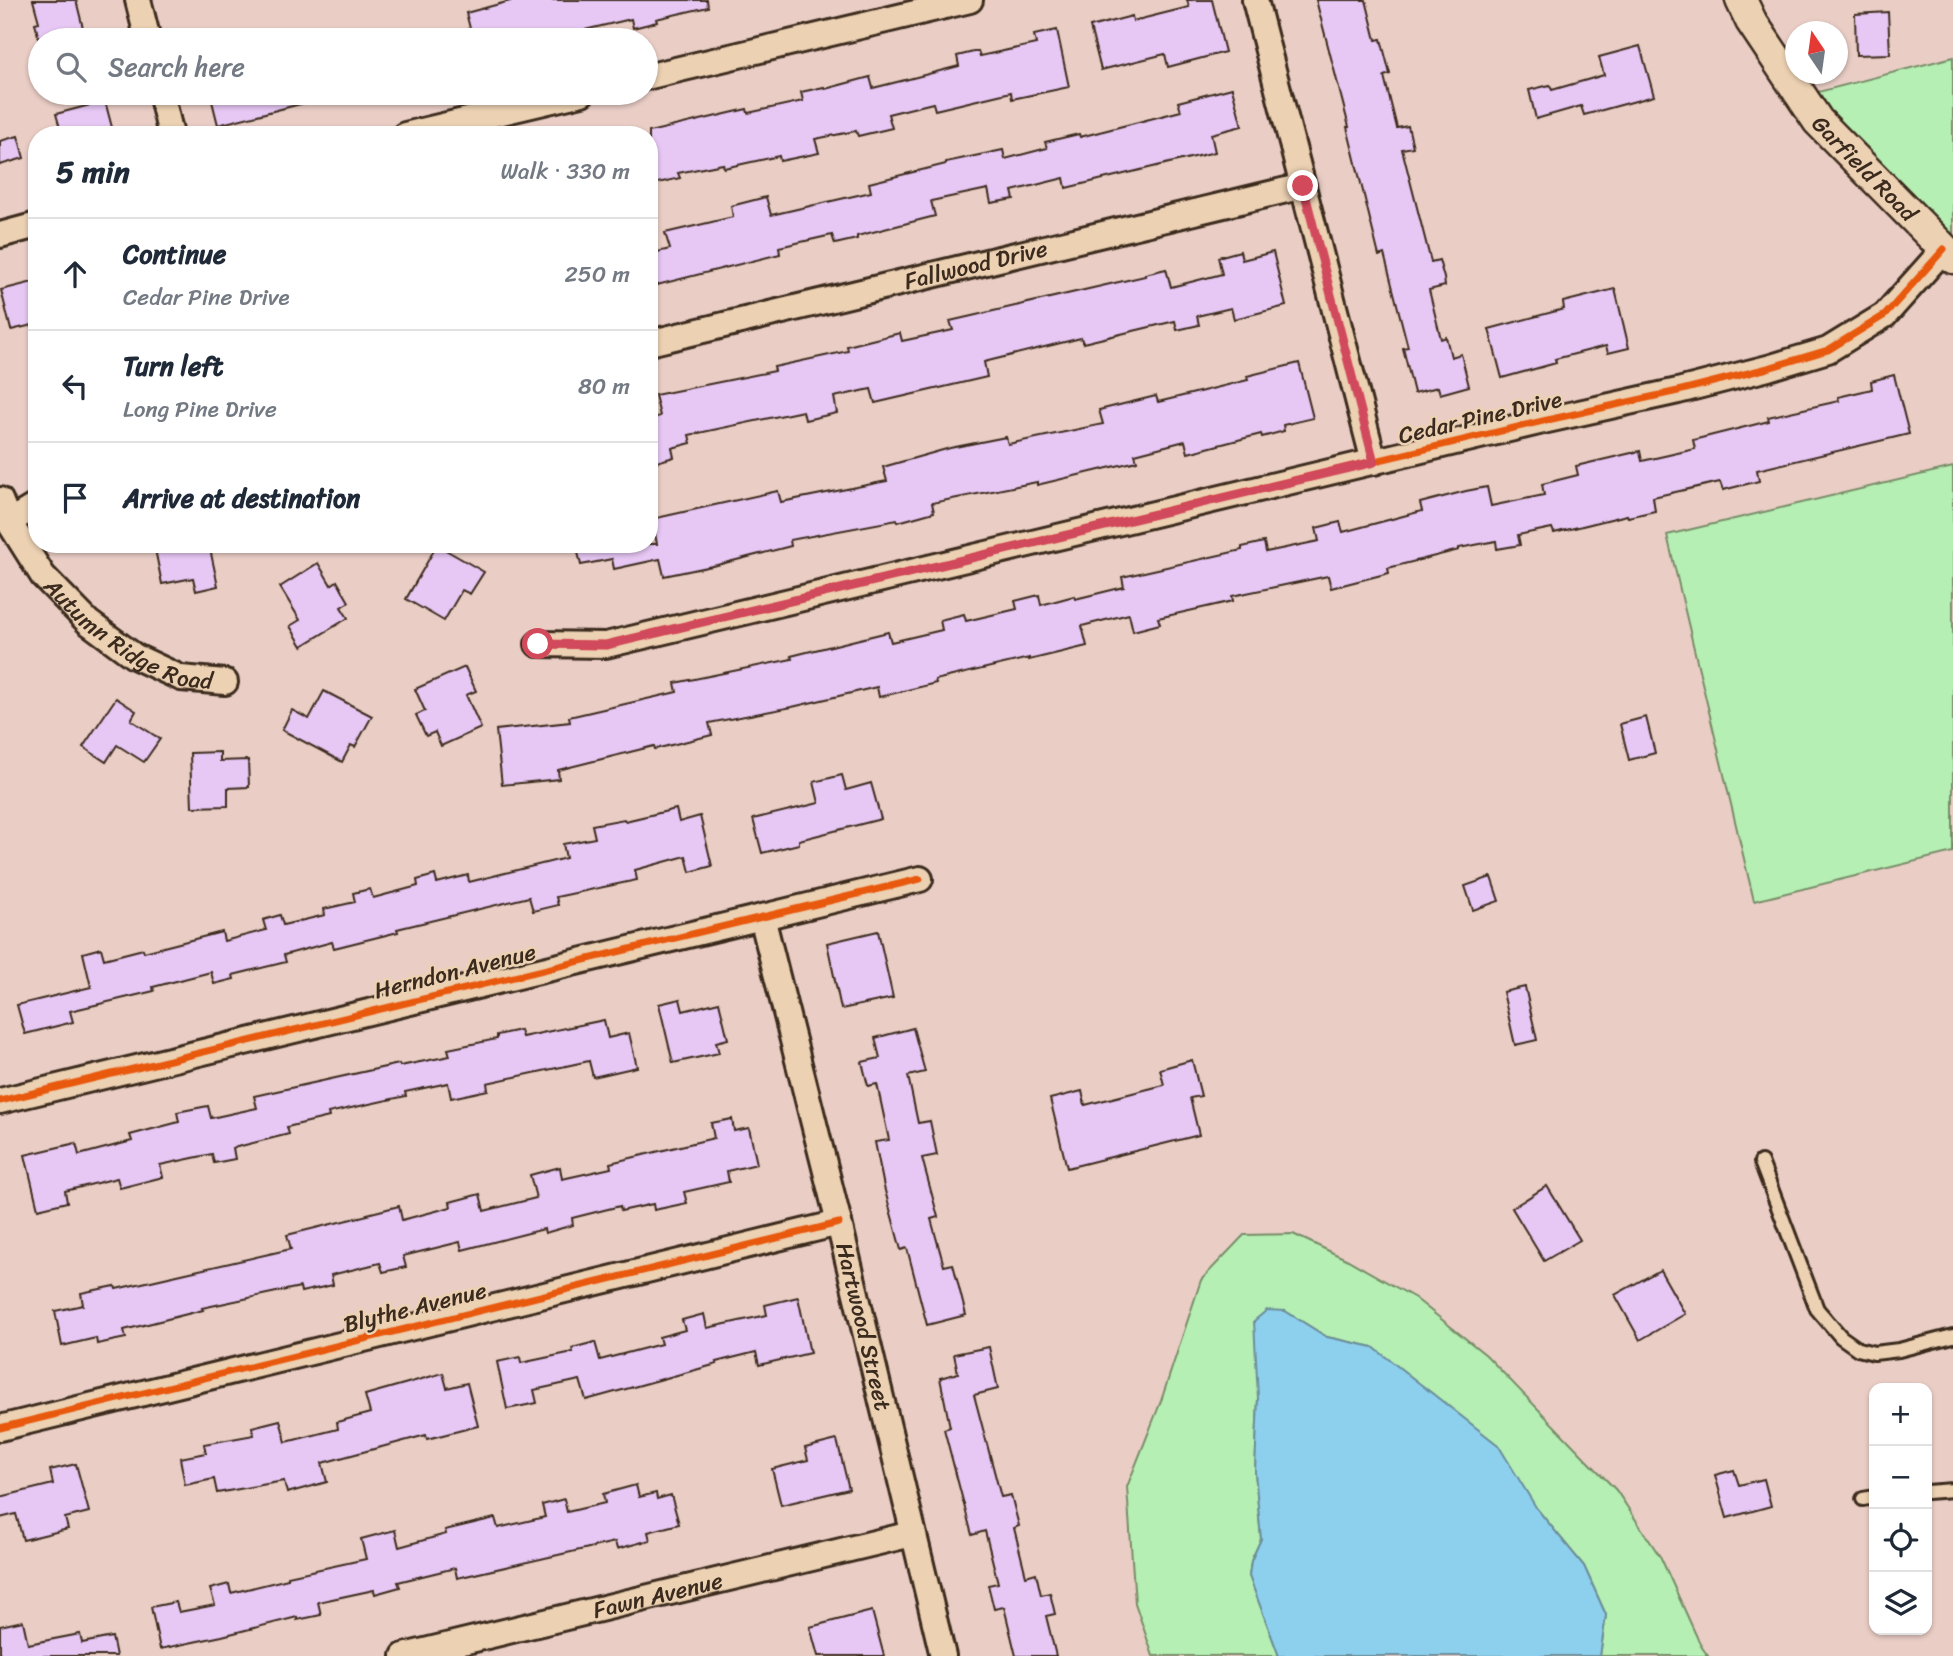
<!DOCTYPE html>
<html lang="en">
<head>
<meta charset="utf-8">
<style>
  :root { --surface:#fff; --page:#f6f6f7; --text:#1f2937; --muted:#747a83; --line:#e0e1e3 }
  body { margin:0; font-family:Sriracha,sans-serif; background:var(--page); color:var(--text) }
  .controls { position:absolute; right:21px; bottom:21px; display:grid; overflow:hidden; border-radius:14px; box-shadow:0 2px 5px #0004 }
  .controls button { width:63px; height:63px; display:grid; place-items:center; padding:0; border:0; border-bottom:2px solid var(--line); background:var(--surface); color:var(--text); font:35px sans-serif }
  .compass { position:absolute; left:1785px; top:21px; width:63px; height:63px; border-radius:50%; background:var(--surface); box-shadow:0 2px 5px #0004; rotate:347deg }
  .stop { position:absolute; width:21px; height:21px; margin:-16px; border:5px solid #d1495b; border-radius:50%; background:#fff }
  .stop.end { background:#d1495b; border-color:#fff; box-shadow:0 2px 7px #0008 }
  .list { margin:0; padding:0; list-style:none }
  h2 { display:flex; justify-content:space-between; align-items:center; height:91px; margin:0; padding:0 28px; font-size:30px }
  h2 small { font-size:23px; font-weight:400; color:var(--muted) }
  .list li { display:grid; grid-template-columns:46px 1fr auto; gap:21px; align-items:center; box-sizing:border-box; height:112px; padding:0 28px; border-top:2px solid var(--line) }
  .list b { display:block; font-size:26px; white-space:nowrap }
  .list p { margin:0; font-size:23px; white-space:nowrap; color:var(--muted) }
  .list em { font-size:23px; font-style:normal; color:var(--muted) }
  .icon { flex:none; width:38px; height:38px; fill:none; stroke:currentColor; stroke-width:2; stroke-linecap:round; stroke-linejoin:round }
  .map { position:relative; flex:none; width:1953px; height:1656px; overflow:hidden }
  .search { position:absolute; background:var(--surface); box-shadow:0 2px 5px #0004; left:28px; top:28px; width:630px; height:77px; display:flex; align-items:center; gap:18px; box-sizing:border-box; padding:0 24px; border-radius:38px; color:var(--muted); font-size:26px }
  .panel { position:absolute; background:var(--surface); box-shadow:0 2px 5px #0004; left:28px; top:126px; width:630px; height:427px; border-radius:28px }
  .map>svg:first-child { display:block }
  .green { fill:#b5efb3; stroke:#788c68; stroke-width:2 }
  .water { fill:#8dd0ee; stroke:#6c8e9b; stroke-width:2 }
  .building { fill:#e7c7f4; stroke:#3b2a1e; stroke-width:2 }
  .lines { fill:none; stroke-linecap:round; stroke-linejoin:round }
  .service-casing { stroke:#3b2a1e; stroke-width:18 }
  .minor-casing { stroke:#3b2a1e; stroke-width:30 }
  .tertiary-casing { stroke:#3b2a1e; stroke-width:35 }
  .service { stroke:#ecd1b3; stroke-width:12 }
  .minor { stroke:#ecd1b3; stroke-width:24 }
  .tertiary { stroke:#ecd1b3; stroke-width:30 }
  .cycleway-casing { stroke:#ecd1b3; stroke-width:11 }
  .cycleway { stroke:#e8590c; stroke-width:7 }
  .route { stroke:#d1495b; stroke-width:9 }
  .labels { text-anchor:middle; stroke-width:5; stroke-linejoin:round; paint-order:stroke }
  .street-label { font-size:23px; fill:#3b2a1e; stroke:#ecd1b3 }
</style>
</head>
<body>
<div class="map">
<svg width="1953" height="1656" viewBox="0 0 1953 1656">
  <rect width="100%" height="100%" fill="#eacec6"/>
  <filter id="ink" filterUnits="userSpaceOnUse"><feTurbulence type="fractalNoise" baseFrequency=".0143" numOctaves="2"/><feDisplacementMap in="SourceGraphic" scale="14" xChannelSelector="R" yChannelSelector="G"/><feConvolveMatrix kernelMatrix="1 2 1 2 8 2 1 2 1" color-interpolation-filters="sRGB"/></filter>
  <g filter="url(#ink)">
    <g class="green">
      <polygon points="1953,57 1953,240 1826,112 1814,93"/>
      <polygon points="1953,467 1953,852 1754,901 1667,535"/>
      <polygon points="1293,1234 1348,1260 1415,1298 1486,1355 1616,1490 1661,1558 1701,1646 1708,1656 1600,1656 1606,1615 1584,1566 1537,1509 1373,1347 1327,1337 1285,1311 1258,1398 1255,1472 1261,1539 1251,1561 1249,1576 1279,1656 1153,1656 1135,1603 1127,1487 1161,1401 1201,1280 1244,1235"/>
    </g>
    <polygon class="water" points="1267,1310 1285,1311 1327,1337 1373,1347 1498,1445 1537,1509 1584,1566 1606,1615 1600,1656 1279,1656 1249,1576 1251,1561 1261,1539 1255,1472 1258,1398 1254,1321"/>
    <g class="building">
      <polygon points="33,0 76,0 86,40 39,40 35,23 39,22"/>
      <polygon points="514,0 707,0 708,7 656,19 657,22 633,28 631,19 576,32 578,40 556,40 555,35 535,40 473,40 466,13"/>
      <polygon points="1187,0 1212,0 1225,52 1168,67 1165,54 1101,70 1090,27 1132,16 1133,21 1189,7"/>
      <polygon points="1316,0 1366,0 1376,40 1381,39 1390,74 1384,76 1397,128 1408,126 1413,147 1402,149 1431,262 1439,260 1444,278 1445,286 1429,290 1441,339 1446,337 1451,357 1461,354 1469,386 1440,394 1438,387 1414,393 1403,348 1408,347 1384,254 1379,256 1347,127 1349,127"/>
      <polygon points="1888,12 1890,54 1856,55 1855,14"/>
      <polygon points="1057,30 1069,87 1012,99 1011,92 935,110 933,103 888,114 892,128 858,136 856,131 815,139 819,153 780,161 779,156 724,168 723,164 678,173 680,178 649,185 649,132 747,109 748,113 803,101 801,92 824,87 825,89 870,77 873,88 905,80 959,66 957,56 978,51 980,56 1036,44 1034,35"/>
      <polygon points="1640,46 1654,96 1584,115 1581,106 1536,119 1529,90 1550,85 1552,90 1604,75 1599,57"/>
      <polygon points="1232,88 1242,126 1211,134 1215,152 1066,188 1064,178 1012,191 1014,199 991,203 988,189 931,201 935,216 857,236 857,239 835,244 832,235 779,247 780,254 649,287 649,254 670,249 665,233 733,217 731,206 766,197 771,215 871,192 869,183 946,164 946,162 1003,150 1005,159 1047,148 1045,142 1079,134 1080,137 1181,111 1178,102"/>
      <polygon points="210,93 319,93 320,99 218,125"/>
      <polygon points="105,101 114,135 62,135 56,114"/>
      <polygon points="18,136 24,158 0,165 0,141"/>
      <polygon points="1240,251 1242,260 1273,252 1286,306 1234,319 1231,308 1197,316 1199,325 1177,330 1175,321 1083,343 1081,338 984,362 987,377 875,403 871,389 834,397 837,413 805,420 803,411 689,435 691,443 672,448 674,457 653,463 649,449 649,419 660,416 655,395 775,371 774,367 848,351 847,346 900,333 902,341 953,330 950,321 1145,276 1145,274 1166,269 1171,287 1222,274 1218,257"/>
      <polygon points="37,281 37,324 11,330 1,290"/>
      <polygon points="1615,289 1629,348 1608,353 1606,346 1555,359 1556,363 1502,378 1489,329 1564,309 1563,302"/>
      <polygon points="1299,363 1313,418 1283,425 1284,431 1262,437 1261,434 1188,453 1185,441 1135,454 1137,461 1037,485 1037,482 932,503 934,512 898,522 897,520 790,540 791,546 717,565 664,576 660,559 614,569 612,559 581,565 576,544 657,544 652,519 778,491 781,502 887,481 883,467 950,448 1006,437 1008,444 1103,424 1099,410 1156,396 1158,402 1248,380 1247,376"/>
      <polygon points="1894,375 1909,434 1757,470 1759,481 1723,490 1720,482 1653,497 1655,511 1628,517 1627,515 1554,533 1552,528 1518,535 1520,545 1497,549 1496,541 1459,548 1459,550 1388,568 1389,573 1331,588 1328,576 1232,596 1233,601 1158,618 1160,624 1133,631 1129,614 1082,626 1087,646 1029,660 1029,658 935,680 936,683 879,697 877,687 792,707 709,723 712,735 655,749 654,746 558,770 559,779 502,785 496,730 570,722 569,717 677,692 675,683 792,659 791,656 888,632 891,642 942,630 940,620 964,614 966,621 1017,609 1015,601 1039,595 1041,605 1074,596 1075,599 1124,587 1122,577 1242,550 1242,547 1264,542 1266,552 1319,541 1316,528 1340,522 1343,532 1422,511 1420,503 1466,491 1487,487 1491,506 1544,495 1542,484 1578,475 1576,466 1640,451 1642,461 1695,449 1693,440 1769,421 1768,417 1839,401 1838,397 1872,389 1871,381"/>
      <polygon points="154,544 209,544 218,586 196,591 193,578 162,584"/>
      <polygon points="437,545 484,572 470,594 462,590 444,621 406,599"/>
      <polygon points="318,563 331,585 337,581 349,602 341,607 348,618 302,646 290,626 300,620 280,587"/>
      <polygon points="465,667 476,691 466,695 481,728 441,746 435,732 426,736 416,715 425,711 415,689"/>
      <polygon points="324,691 372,716 355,747 351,745 342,762 282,730 292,710 309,719"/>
      <polygon points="116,698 136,711 131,720 160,739 144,762 117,745 106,762 83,747"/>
      <polygon points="1646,717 1655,753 1629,760 1620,724"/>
      <polygon points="220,752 220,761 248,760 249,787 228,788 228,806 192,807 190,753"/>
      <polygon points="842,775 846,790 871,783 881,819 799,840 799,844 762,853 753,819 819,803 814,782"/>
      <polygon points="676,809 679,822 700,816 712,866 690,872 686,856 635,870 637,880 556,897 558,905 533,911 529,897 397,929 398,932 334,948 332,942 284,955 286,962 233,975 234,979 214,984 211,972 153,987 154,991 70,1011 73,1022 25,1034 17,1005 91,987 83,953 101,948 104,959 143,949 144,952 222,932 224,941 266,930 263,920 280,915 283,925 325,915 324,909 355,902 353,893 370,889 373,898 418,886 417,880 435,875 437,883 468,875 469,882 566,858 563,844 595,838 592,825 624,819 625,821"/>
      <polygon points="1491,877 1499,901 1473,910 1465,886"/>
      <polygon points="878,931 893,998 841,1009 827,943"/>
      <polygon points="1525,987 1537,1040 1515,1045 1503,992"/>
      <polygon points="680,999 683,1011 719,1002 728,1039 716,1042 719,1053 673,1063 659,1004"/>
      <polygon points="604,1020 608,1038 629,1033 637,1067 593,1077 589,1061 487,1083 488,1090 451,1098 448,1083 405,1092 406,1096 328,1113 329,1117 287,1127 289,1134 233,1148 235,1159 214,1163 212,1154 160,1165 163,1177 120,1188 117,1178 65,1191 67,1202 38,1209 25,1155 76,1143 79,1155 132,1141 130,1135 179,1122 177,1112 208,1106 211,1118 257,1108 254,1096 399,1064 400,1066 450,1056 448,1049 497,1039 497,1035 520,1030 522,1037"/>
      <polygon points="913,1028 925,1072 908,1076 918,1123 930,1121 937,1155 922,1158 938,1217 931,1219 944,1266 953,1264 966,1315 927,1325 907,1248 901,1250 884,1187 875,1142 889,1140 877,1084 868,1086 862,1062 880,1058 875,1038"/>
      <polygon points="1192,1060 1201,1096 1190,1098 1199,1135 1067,1168 1050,1099 1082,1091 1085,1105 1164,1085 1160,1069"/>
      <polygon points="732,1119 734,1131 749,1128 757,1164 727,1171 729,1182 684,1192 687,1203 654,1210 653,1204 621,1211 620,1206 572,1218 573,1225 545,1233 544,1229 462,1250 460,1242 403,1256 406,1267 383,1272 380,1263 331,1275 333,1285 301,1292 300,1287 202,1308 203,1310 124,1330 126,1338 97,1344 96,1338 62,1346 55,1311 83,1305 81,1293 115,1286 116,1289 291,1249 287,1235 368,1215 367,1214 399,1206 402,1220 451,1207 450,1202 480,1194 484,1211 536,1198 530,1175 560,1167 562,1179 611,1168 610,1163 714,1138 711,1123"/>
      <polygon points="1547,1186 1580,1240 1544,1261 1512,1208"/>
      <polygon points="1660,1270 1685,1314 1640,1340 1615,1295"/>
      <polygon points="798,1297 810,1353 759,1365 756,1352 716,1362 717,1364 586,1400 580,1380 534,1390 537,1403 507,1409 497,1362 520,1357 521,1363 573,1352 572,1348 595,1342 600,1360 661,1344 659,1337 685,1330 682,1320 704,1314 707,1328 767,1315 765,1305"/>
      <polygon points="989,1347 998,1389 974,1395 1001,1497 1011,1495 1019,1526 1014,1528 1026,1576 1036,1573 1041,1595 1050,1593 1055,1614 1046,1616 1056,1656 1016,1656 1004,1607 994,1609 988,1585 998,1583 985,1531 972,1535 944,1429 950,1427 940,1378 958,1373 954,1354"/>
      <polygon points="443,1373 447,1388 467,1383 478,1426 427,1439 426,1435 322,1463 327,1482 287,1493 284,1481 217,1493 214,1479 185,1485 180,1458 206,1453 204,1444 254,1435 252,1427 280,1420 286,1442 338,1429 337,1422 370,1413 365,1395"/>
      <polygon points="837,1440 849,1489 781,1505 772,1469 808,1460 805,1448"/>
      <polygon points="76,1464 89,1512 65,1518 68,1529 23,1540 16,1514 0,1518 0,1497 53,1484 50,1470"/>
      <polygon points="1734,1470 1739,1485 1764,1479 1771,1506 1727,1518 1715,1475"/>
      <polygon points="636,1485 639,1497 656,1493 657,1499 671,1495 679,1524 648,1532 650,1540 617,1549 615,1542 457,1578 455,1568 398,1582 400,1587 375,1594 374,1590 318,1602 321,1615 297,1620 297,1617 222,1636 160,1649 151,1607 176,1602 179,1612 215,1605 210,1589 229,1584 231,1593 288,1579 288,1576 366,1559 361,1539 395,1530 399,1547 446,1534 445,1530 495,1518 498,1528 545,1517 542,1505 564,1499 567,1512 605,1503 603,1494"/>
      <polygon points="872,1611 884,1656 818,1656 810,1627"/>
      <polygon points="23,1621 28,1644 80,1634 82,1643 112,1637 116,1656 0,1656 0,1626"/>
    </g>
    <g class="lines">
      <defs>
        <g id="service">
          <polyline points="1761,1162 1817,1309 1841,1337 1858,1349 1874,1353 1899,1350 1953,1336"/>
          <polyline points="1927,1492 1953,1490"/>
          <polyline points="1863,1499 1874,1497"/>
        </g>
        <g id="minor">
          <polyline points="138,0 148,40"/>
          <polyline points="1255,0 1374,462"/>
          <polyline points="646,77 970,0"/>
          <polyline points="161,93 171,135"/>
          <polyline points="405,135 582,93"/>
          <polyline points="0,235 37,225"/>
          <path id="s1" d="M649 343 1303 186"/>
          <path id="s2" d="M0 500 9 522 43 576 88 622 134 656 181 678 225 682"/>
          <polyline points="9,522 37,505"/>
          <polyline points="538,644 606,645 1543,421 1678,391 1768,368 1828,350 1885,315 1944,249"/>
          <path id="s3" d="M762 917 839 1223 943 1656"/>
          <polyline points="0,1101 920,879"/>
          <polyline points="0,1428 839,1223"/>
          <path id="s4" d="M404 1656 912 1534"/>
        </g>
        <g id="tertiary">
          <path id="s5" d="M1741 0 1751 21 1818 121 1953 258"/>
        </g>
      </defs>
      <use href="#service" class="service-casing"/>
      <use href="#minor" class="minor-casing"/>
      <use href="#tertiary" class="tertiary-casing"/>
      <use href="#service" class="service"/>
      <use href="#minor" class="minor"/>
      <use href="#tertiary" class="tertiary"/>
      <defs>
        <g id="cycleway">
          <polyline points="538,644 606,645 1543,421 1678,391 1768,368 1828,350 1885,315 1944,249"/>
          <polyline points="0,1101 920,879"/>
          <polyline points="0,1428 839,1223"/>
        </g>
      </defs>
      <use href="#cycleway" class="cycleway-casing"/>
      <use href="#cycleway" class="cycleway"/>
    </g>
  </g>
  <g class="lines" filter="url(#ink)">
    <polyline class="route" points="538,644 606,645 1374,462 1303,186"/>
  </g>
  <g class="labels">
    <g class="street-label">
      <text dy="8" stroke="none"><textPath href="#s5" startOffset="210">Garfield Road</textPath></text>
      <text dy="8" stroke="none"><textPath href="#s1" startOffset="336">Fallwood Drive</textPath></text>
      <text transform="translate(1480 417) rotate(-13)" y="8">Cedar Pine Drive</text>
      <text dy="8" stroke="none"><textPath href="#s2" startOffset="194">Autumn Ridge Road</textPath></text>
      <text transform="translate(455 971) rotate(-14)" y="8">Herndon Avenue</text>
      <text transform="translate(415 1307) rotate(-14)" y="8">Blythe Avenue</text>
      <text dy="8" stroke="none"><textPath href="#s3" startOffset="422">Hartwood Street</textPath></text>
      <text dy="8" stroke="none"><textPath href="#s4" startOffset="261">Fawn Avenue</textPath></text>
    </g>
  </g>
</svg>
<div class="controls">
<button>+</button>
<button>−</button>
<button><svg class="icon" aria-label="locate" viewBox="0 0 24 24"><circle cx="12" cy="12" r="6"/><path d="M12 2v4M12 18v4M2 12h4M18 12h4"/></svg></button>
<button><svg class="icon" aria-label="layers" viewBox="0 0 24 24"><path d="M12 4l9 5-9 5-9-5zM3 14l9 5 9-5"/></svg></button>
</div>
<svg class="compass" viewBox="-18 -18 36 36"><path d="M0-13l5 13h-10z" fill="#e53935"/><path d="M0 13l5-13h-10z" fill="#747a83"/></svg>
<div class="stop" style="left:538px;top:644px"></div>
<div class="stop end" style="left:1303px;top:186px"></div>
<div class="search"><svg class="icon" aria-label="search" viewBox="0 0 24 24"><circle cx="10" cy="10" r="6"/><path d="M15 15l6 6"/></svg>Search here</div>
<section class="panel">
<h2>5 min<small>Walk · 330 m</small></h2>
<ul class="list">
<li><svg class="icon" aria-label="ahead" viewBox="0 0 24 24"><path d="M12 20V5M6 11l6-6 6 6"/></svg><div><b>Continue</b><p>Cedar Pine Drive</p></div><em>250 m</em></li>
<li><svg class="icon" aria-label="left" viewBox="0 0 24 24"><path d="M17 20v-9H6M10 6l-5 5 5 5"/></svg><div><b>Turn left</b><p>Long Pine Drive</p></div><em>80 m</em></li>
<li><svg class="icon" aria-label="arrive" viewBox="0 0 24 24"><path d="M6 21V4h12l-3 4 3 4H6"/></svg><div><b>Arrive at destination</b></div></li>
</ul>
</section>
</div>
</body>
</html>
